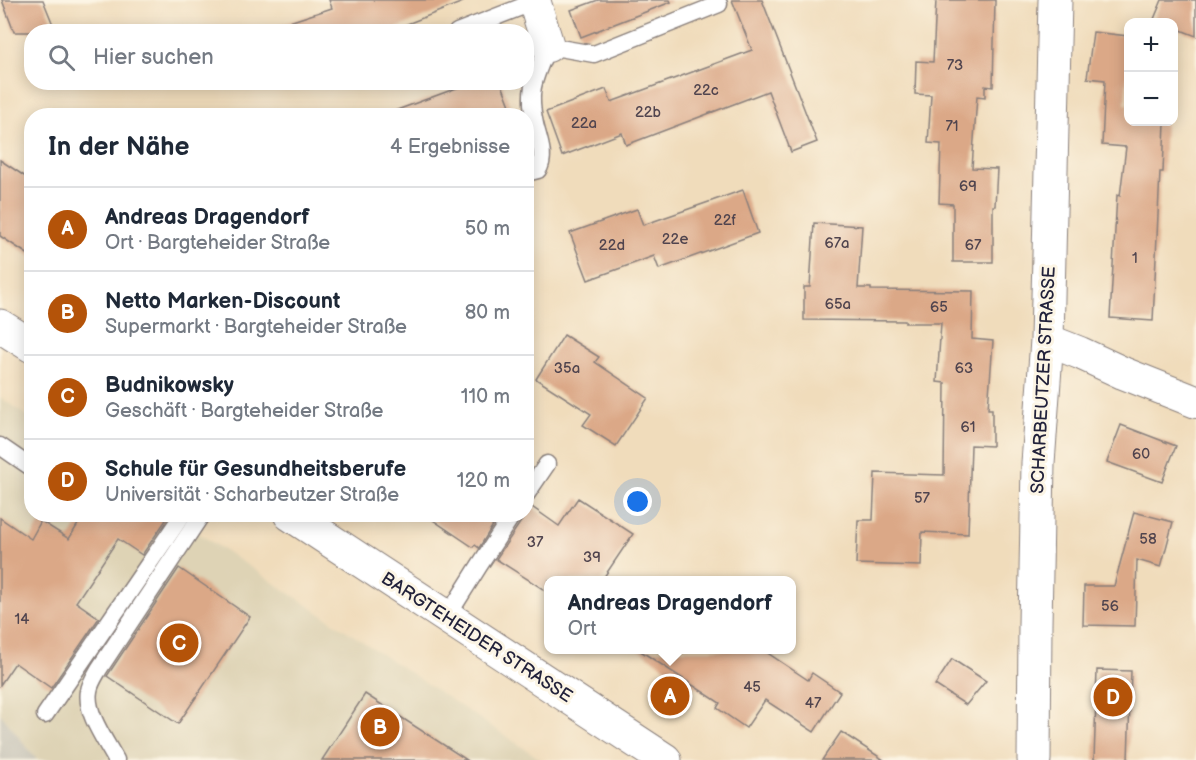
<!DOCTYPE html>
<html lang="de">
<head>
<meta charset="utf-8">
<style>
  :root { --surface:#fff; --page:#f6f6f7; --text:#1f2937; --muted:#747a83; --line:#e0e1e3; --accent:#b45309 }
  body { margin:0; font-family:"Balsamiq Sans",sans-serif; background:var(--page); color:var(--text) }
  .controls { position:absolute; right:18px; top:18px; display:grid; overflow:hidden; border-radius:12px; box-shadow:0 3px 15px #0003 }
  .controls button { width:54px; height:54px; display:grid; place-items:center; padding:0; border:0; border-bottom:2px solid var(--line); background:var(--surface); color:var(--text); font:30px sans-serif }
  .you { position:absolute; left:638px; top:502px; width:21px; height:21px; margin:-15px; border:4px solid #fff; border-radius:50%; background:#1a73e8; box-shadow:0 0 0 9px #1a73e833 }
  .badge { display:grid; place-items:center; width:39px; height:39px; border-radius:50%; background:var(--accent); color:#fff; font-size:20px; font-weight:700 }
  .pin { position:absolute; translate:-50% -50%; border:3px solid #fff; box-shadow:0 2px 6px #0006 }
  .popup { position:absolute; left:544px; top:576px; width:252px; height:78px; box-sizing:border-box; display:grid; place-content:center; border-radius:12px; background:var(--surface); filter:drop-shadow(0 2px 4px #0005); font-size:20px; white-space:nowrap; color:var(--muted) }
  .popup b { font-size:22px; color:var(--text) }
  .popup::after { content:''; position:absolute; left:50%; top:100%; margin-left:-12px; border:12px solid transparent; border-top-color:var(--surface) }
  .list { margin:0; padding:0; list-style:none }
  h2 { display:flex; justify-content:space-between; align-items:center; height:78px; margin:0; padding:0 24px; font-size:26px }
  h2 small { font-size:20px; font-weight:400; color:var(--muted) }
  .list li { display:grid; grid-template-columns:39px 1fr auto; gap:18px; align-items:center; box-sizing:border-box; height:84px; padding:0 24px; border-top:2px solid var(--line) }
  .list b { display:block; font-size:22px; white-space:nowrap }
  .list p { margin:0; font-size:20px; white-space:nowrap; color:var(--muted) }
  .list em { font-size:20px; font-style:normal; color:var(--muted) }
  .icon { flex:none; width:33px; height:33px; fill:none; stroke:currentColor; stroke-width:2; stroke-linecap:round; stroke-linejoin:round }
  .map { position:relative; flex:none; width:1196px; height:760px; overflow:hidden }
  .search { position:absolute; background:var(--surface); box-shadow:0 3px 15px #0003; left:24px; top:24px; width:510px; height:66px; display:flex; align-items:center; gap:15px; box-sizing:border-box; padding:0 21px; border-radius:24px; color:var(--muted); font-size:22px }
  .panel { position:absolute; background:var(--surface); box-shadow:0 3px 15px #0003; left:24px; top:108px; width:510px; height:414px; border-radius:24px }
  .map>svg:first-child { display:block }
  .built { fill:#ded3b5 }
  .industrial { fill:#c8c4b8 }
  .building { fill:#dba887 }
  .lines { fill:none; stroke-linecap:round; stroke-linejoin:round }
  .service-casing { stroke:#897f7b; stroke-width:19 }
  .minor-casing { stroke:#897f7b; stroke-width:34 }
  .secondary-casing { stroke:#897f7b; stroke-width:35 }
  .primary-casing { stroke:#897f7b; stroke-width:35 }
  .service { stroke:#fff; stroke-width:16 }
  .minor { stroke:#fff; stroke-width:32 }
  .secondary { stroke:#fff; stroke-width:33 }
  .primary { stroke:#fff; stroke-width:33 }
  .labels { text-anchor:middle; stroke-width:6; stroke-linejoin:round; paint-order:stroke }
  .number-label { font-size:15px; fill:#50444e }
  .street-label { font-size:18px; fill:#22223b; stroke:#fcf5e5 }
</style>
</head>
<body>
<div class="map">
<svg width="1196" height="760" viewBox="0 0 1196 760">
  <rect width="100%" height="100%" fill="#fcf5e5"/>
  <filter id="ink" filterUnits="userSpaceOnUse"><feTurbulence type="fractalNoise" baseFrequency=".0167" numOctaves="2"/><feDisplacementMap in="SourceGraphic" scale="12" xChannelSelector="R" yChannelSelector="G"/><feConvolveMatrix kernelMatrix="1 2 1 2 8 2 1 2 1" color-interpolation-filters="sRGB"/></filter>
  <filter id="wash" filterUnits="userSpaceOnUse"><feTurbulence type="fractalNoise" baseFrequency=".008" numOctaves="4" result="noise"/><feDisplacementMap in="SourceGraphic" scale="24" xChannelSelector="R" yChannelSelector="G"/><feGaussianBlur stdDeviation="1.35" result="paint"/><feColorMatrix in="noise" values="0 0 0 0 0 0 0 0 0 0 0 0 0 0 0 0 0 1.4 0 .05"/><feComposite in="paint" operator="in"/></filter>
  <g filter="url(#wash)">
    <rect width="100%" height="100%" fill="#f0dcbb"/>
    <polygon class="built" points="0,397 31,419 32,514 171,515 542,760 37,760 0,713"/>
    <polygon class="industrial" points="0,713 37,760 0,760"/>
    <g id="blocks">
      <g class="building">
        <polygon points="2,0 43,0 56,32 14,32"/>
        <polygon points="329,0 463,0 463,2 387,32 275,32 274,27 332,8"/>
        <polygon points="598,0 670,0 671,2 581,37 571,10"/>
        <polygon points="732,0 762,0 817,142 791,152 768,91 626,145 622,133 562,156 546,112 606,89 611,102 752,50"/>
        <polygon points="936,0 995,0 993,87 985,86 985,97 977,96 972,168 997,169 995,206 993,206 993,262 953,262 953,204 939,203 941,144 928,143 931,95 915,94 916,61 933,62"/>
        <polygon points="1162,0 1196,0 1196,36 1173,27 1173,22 1163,22 1154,19"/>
        <polygon points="1093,32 1128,36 1128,70 1125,104 1128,104 1128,122 1165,122 1163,172 1160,172 1153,321 1110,318 1117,195 1120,196 1126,147 1102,145 1105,80 1087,78"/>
        <polygon points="473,82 501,82 514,116 390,116 389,113"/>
        <polygon points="0,160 32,181 32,257 0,236"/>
        <polygon points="743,190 758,233 659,269 654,256 588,280 570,233 637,209 643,225"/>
        <polygon points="814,223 862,226 858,288 871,288 871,290 973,291 972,339 993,341 988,409 992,409 992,446 971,445 968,534 922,532 921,566 856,564 858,520 873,520 875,473 944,475 945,383 937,382 941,323 905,323 905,321 804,320 804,287 810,287"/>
        <polygon points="564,335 599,357 595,362 648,398 616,446 583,425 591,414 536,379"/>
        <polygon points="1121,425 1176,446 1162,482 1107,462"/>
        <polygon points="578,498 633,534 602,580 549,580 549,593 496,559 522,520 523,514 526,514 526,509 529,505 559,526"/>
        <polygon points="1134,512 1173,522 1161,567 1137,560 1135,626 1083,625 1084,586 1114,586"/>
        <polygon points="80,514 157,514 166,520 142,555 118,539 76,602 99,618 51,688 15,663 0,685 0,518 31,539 41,521 69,539 83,516"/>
        <polygon points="424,514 500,514 479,548 475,545 473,547"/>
        <polygon points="179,568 250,617 178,724 107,676"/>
        <polygon points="639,650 763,650 808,680 812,673 840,692 814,732 765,700 746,728 717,708 720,703"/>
        <polygon points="952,659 986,681 966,705 935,685"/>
        <polygon points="1097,670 1131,671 1128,760 1094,760"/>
        <polygon points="365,694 467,760 322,760"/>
        <polygon points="841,732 884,760 822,760"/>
      </g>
    </g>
  </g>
  <g filter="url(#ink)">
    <use href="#blocks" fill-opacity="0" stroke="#897f7b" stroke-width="1.5"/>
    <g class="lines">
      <defs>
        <g id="service">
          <polyline points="457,32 534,2"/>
          <path d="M526 173 538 170C547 157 538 138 535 124 527 89 535 77 548 46L594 54 719 4"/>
          <polyline points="0,446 32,468"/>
          <polyline points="526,495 547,464"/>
          <polyline points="447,617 479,566 513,514"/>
          <polyline points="45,715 183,514"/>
          <path d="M116 760C106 741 85 713 89 691 90 683 95 676 99 669L202 514"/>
        </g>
        <g id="minor">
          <polyline points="534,0 548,46"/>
          <polyline points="1047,340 1080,353 1123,373 1196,402"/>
        </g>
        <polyline id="secondary" points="1034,760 1035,625 1038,463 1047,340 1055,0"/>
        <g id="primary">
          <polyline points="0,326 32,346"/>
          <polyline points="290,514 665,760"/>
        </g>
      </defs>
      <use href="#service" class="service-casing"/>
      <use href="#minor" class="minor-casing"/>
      <use href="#secondary" class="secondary-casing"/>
      <use href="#primary" class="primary-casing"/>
      <use href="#service" class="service"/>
      <use href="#minor" class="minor"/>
      <use href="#secondary" class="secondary"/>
      <use href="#primary" class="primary"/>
    </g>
  </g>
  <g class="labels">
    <g class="number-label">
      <text x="955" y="70">73</text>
      <text x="706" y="95">22c</text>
      <text x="648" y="117">22b</text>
      <text x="584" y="128">22a</text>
      <text x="952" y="131">71</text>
      <text x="968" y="191">69</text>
      <text x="725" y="225">22f</text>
      <text x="675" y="244">22e</text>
      <text x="837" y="248">67a</text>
      <text x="612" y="250">22d</text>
      <text x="973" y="250">67</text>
      <text x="1135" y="263">1</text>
      <text x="838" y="309">65a</text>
      <text x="939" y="312">65</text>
      <text x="567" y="373">35a</text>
      <text x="964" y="373">63</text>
      <text x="968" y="432">61</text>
      <text x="1141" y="459">60</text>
      <text x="922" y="503">57</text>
      <text x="1148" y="544">58</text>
      <text x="535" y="547">37</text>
      <text x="592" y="562">39</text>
      <text x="1110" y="611">56</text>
      <text x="22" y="624">14</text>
      <text x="752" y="692">45</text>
      <text x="813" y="708">47</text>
    </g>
    <g class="street-label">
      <text transform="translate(1043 380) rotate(-87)" y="6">SCHARBEUTZER STRASSE</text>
      <text transform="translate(477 637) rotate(33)" y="6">BARGTEHEIDER STRASSE</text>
    </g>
  </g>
</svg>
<div class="controls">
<button>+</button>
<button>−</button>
</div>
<div class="you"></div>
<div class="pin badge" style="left:670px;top:696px">A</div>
<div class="popup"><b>Andreas Dragendorf</b>Ort</div>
<div class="pin badge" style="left:380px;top:727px">B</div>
<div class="pin badge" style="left:179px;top:643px">C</div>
<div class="pin badge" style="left:1113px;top:697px">D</div>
<div class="search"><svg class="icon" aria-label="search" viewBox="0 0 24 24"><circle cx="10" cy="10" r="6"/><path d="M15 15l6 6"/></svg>Hier suchen</div>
<section class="panel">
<h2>In der Nähe<small>4 Ergebnisse</small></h2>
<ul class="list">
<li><span class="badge">A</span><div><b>Andreas Dragendorf</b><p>Ort · Bargteheider Straße</p></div><em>50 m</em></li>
<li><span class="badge">B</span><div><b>Netto Marken-Discount</b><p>Supermarkt · Bargteheider Straße</p></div><em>80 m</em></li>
<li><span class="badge">C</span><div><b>Budnikowsky</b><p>Geschäft · Bargteheider Straße</p></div><em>110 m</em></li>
<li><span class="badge">D</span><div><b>Schule für Gesundheitsberufe</b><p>Universität · Scharbeutzer Straße</p></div><em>120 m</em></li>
</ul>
</section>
</div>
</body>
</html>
